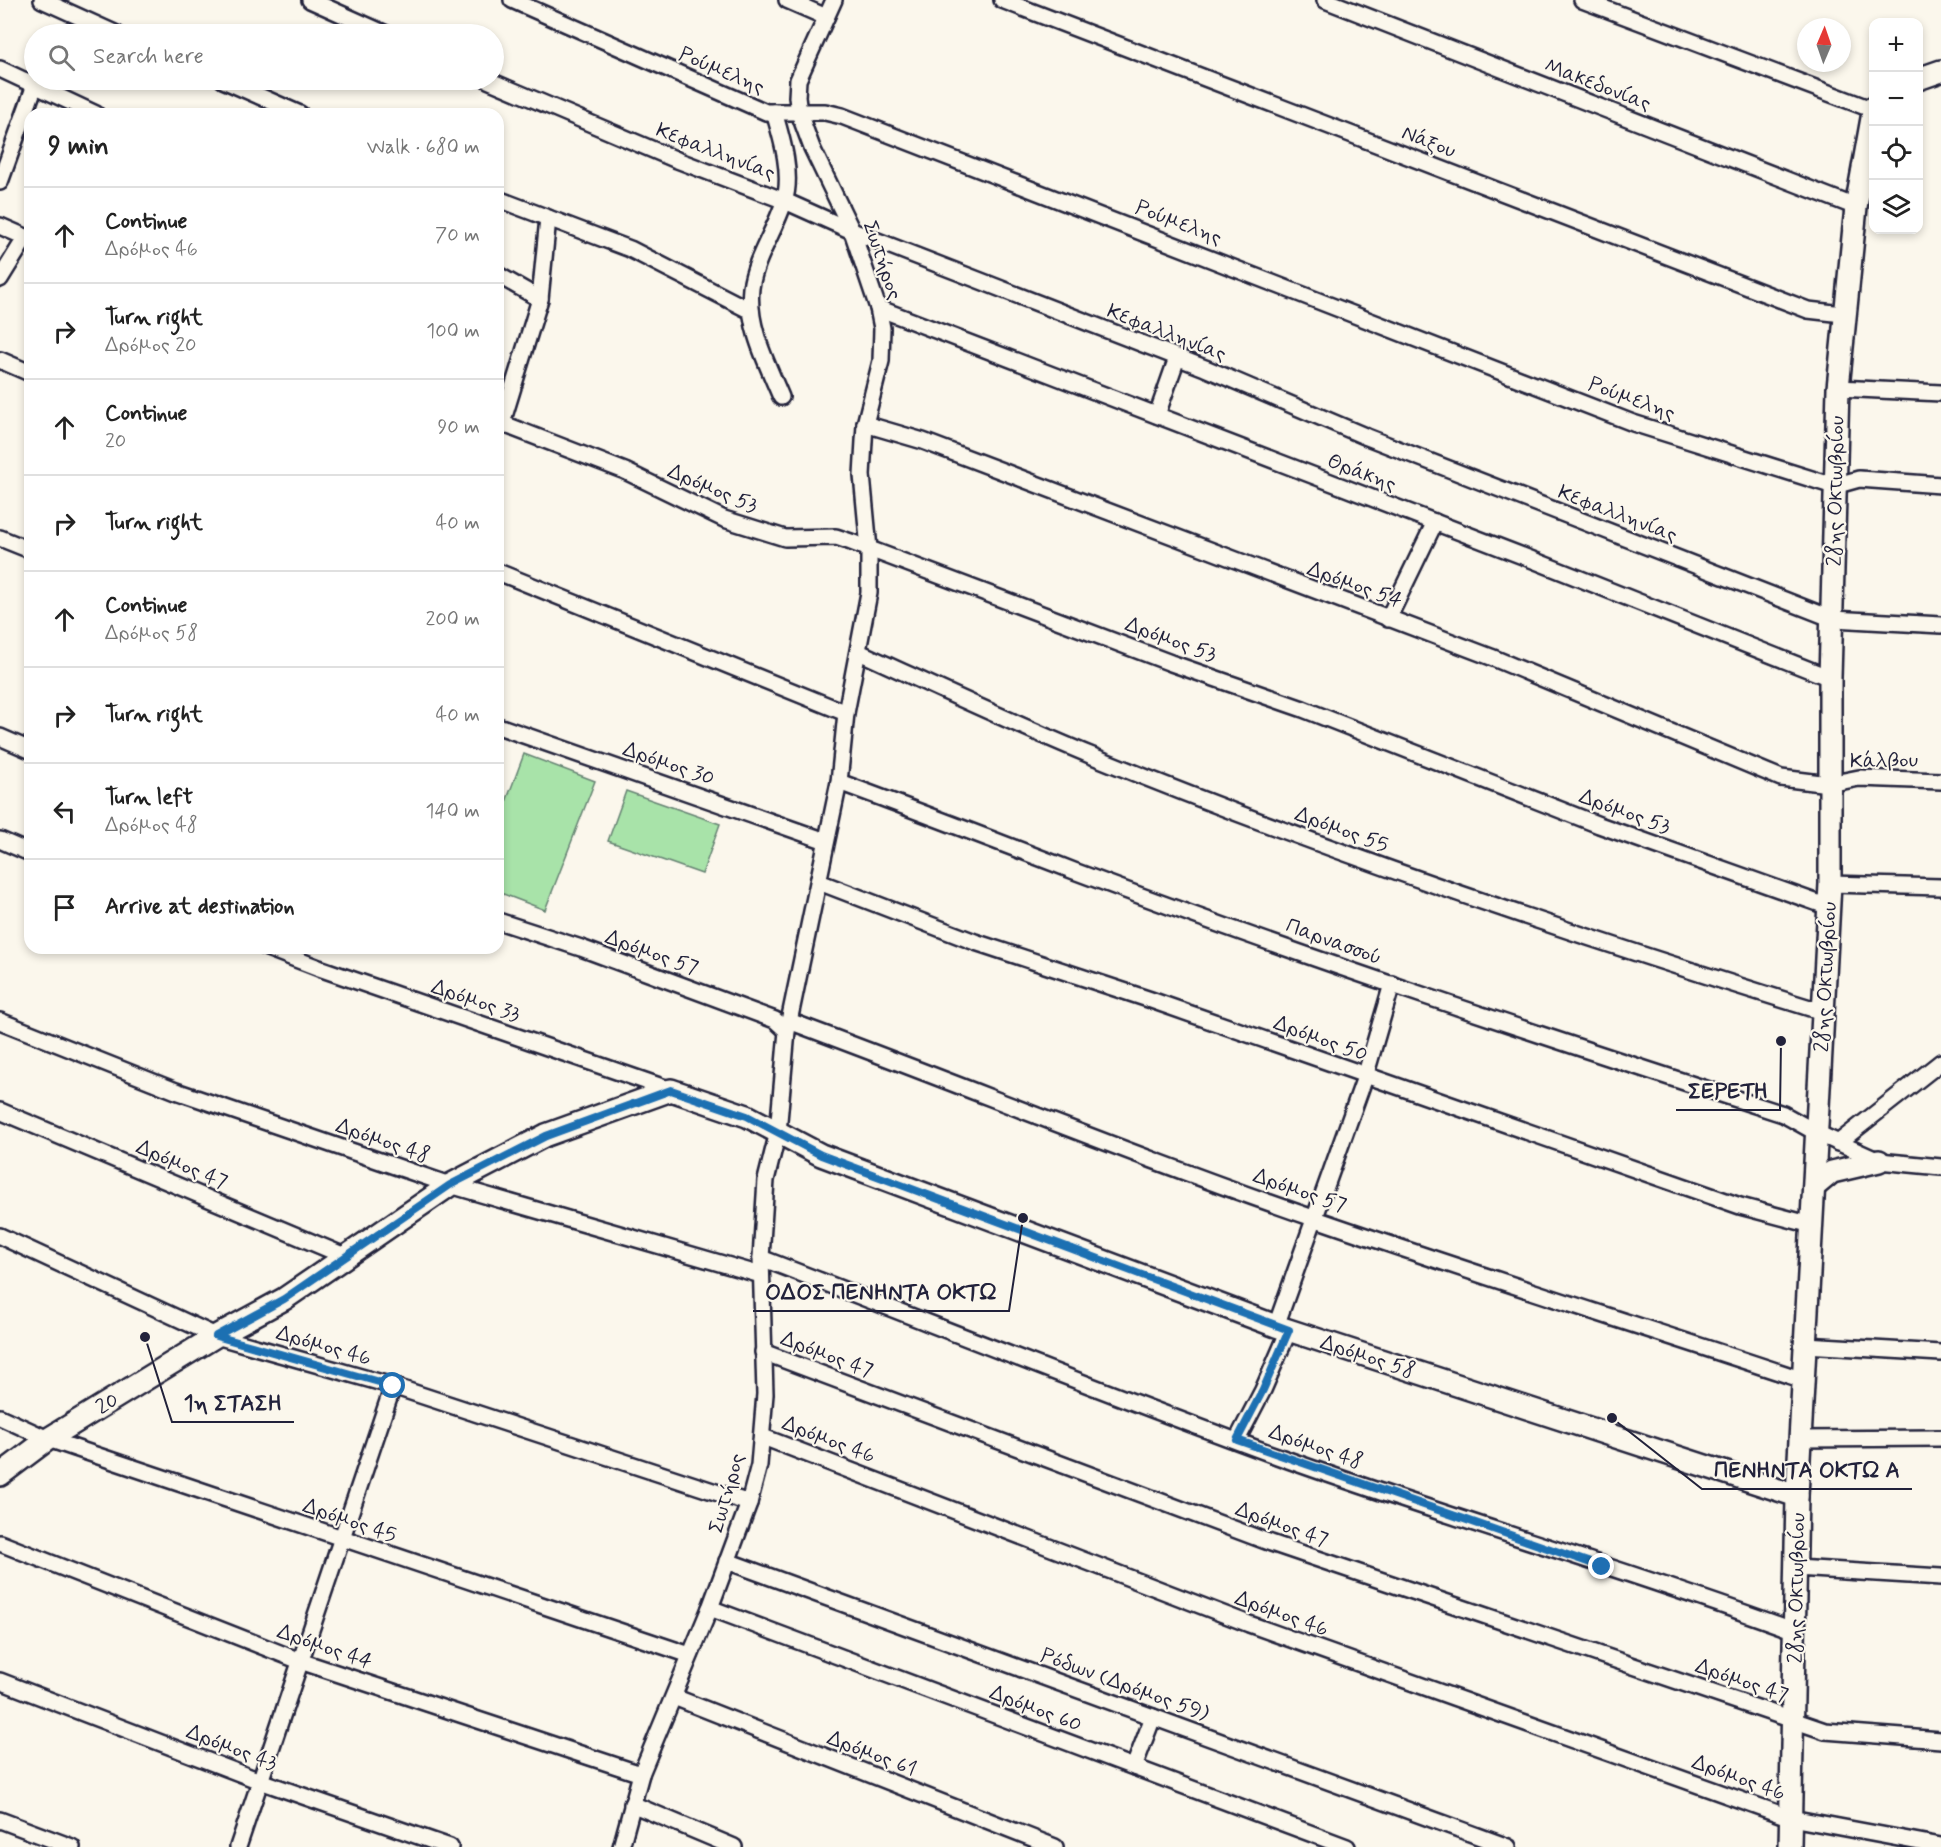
<!DOCTYPE html>
<html lang="en">
<head>
<meta charset="utf-8">
<style>
  :root { --surface:#fff; --page:#f6f6f6; --text:#222; --muted:#767676; --line:#e0e0e0 }
  body { margin:0; font-family:Mynerve,sans-serif; background:var(--page); color:var(--text) }
  .controls { position:absolute; right:18px; top:18px; display:grid; overflow:hidden; border-radius:12px; box-shadow:0 3px 9px #0003 }
  .controls button { width:54px; height:54px; display:grid; place-items:center; padding:0; border:0; border-bottom:2px solid var(--line); background:var(--surface); color:var(--text); font:30px sans-serif }
  .compass { position:absolute; left:1797px; top:18px; width:54px; height:54px; border-radius:50%; background:var(--surface); box-shadow:0 3px 9px #0003; rotate:2deg }
  .stop { position:absolute; width:18px; height:18px; margin:-14px; border:4px solid #1f6fb2; border-radius:50%; background:#fff }
  .stop.end { background:#1f6fb2; border-color:#fff; box-shadow:0 2px 6px #0008 }
  .list { margin:0; padding:0; list-style:none }
  h2 { display:flex; justify-content:space-between; align-items:center; height:78px; margin:0; padding:0 24px; font-size:26px }
  h2 small { font-size:20px; font-weight:400; color:var(--muted) }
  .list li { display:grid; grid-template-columns:39px 1fr auto; gap:18px; align-items:center; box-sizing:border-box; height:96px; padding:0 24px; border-top:2px solid var(--line) }
  .list b { display:block; font-size:22px; white-space:nowrap }
  .list p { margin:0; font-size:20px; white-space:nowrap; color:var(--muted) }
  .list em { font-size:20px; font-style:normal; color:var(--muted) }
  .icon { flex:none; width:33px; height:33px; fill:none; stroke:currentColor; stroke-width:2; stroke-linecap:round; stroke-linejoin:round }
  .map { position:relative; flex:none; width:1941px; height:1847px; overflow:hidden }
  .search { position:absolute; background:var(--surface); box-shadow:0 3px 9px #0003; left:24px; top:24px; width:480px; height:66px; display:flex; align-items:center; gap:15px; box-sizing:border-box; padding:0 21px; border-radius:33px; color:var(--muted); font-size:22px }
  .panel { position:absolute; background:var(--surface); box-shadow:0 3px 9px #0003; left:24px; top:108px; width:480px; height:846px; border-radius:18px }
  .map>svg:first-child { display:block }
  .green { fill:#a8e3a9; stroke:#658272; stroke-width:1.5 }
  .lines { fill:none; stroke-linecap:round; stroke-linejoin:round }
  .street-casing { stroke:#22223b; stroke-width:20 }
  .secondary-casing { stroke:#22223b; stroke-width:26 }
  .street { stroke:#fbf7ec; stroke-width:15 }
  .secondary { stroke:#fbf7ec; stroke-width:21 }
  .route { stroke:#1f6fb2; stroke-width:8 }
  .labels { text-anchor:middle; stroke-width:4.5; stroke-linejoin:round; paint-order:stroke }
  .street-label { font-size:21px; fill:#22223b; stroke:#fbf7ec }
  .leader { fill:none; stroke:#22223b; stroke-width:2 }
  .callout-dot { fill:#22223b; stroke:#fbf7ec; stroke-width:2 }
  .callout-label { font-size:22px; text-anchor:middle; font-weight:bold; fill:#22223b; stroke:#fbf7ec; stroke-width:4.5; stroke-linejoin:round; paint-order:stroke }
</style>
</head>
<body>
<div class="map">
<svg width="1941" height="1847" viewBox="0 0 1941 1847">
  <rect width="100%" height="100%" fill="#fbf7ec"/>
  <filter id="ink" filterUnits="userSpaceOnUse"><feTurbulence type="fractalNoise" baseFrequency=".0167" numOctaves="2"/><feDisplacementMap in="SourceGraphic" scale="12" xChannelSelector="R" yChannelSelector="G"/><feConvolveMatrix kernelMatrix="1 2 1 2 8 2 1 2 1" color-interpolation-filters="sRGB"/></filter>
  <g filter="url(#ink)">
    <g class="green">
      <polygon points="524,754 595,781 545,910 498,892 498,823"/>
      <polygon points="626,791 720,824 702,874 608,841"/>
    </g>
    <g class="lines">
      <defs>
        <g id="street">
          <polyline points="42,0 117,34"/>
          <polyline points="310,0 386,34"/>
          <polyline points="512,0 766,112 825,112 842,116 1633,423 1834,486 1859,479 1941,485"/>
          <polyline points="787,0 826,17"/>
          <polyline points="1002,0 1808,310 1843,314"/>
          <polyline points="1325,0 1856,207"/>
          <polyline points="1582,0 1871,109"/>
          <polyline points="0,69 96,114"/>
          <polyline points="223,80 300,114"/>
          <polyline points="488,80 677,160 785,201 852,231 1205,368 1367,437 1833,619 1941,625"/>
          <path d="M774 112C782 139 793 175 784 202 775 231 755 258 751 288 747 327 767 363 781 397"/>
          <polyline points="0,182 35,85"/>
          <polyline points="498,199 630,249 751,311"/>
          <polyline points="0,226 30,239"/>
          <polyline points="498,275 540,299 502,423"/>
          <polyline points="0,279 26,237"/>
          <polyline points="540,299 548,218"/>
          <polyline points="878,308 1533,560 1830,678"/>
          <polyline points="0,360 30,373"/>
          <polyline points="1838,388 1941,393"/>
          <polyline points="1157,415 1177,358"/>
          <polyline points="498,422 625,471 724,519 785,538 836,537 851,542 1171,663 1303,709 1599,825 1829,907"/>
          <polyline points="865,424 923,441 1491,657 1781,778 1829,784 1859,778 1941,781"/>
          <polyline points="0,538 30,550"/>
          <polyline points="498,572 846,713"/>
          <polyline points="1388,619 1435,522"/>
          <path d="M859 652C936 687 1012 723 1090 755 1330 853 1576 936 1823 1012"/>
          <polyline points="498,726 826,841"/>
          <polyline points="0,737 30,750"/>
          <path d="M839 782C918 811 996 841 1074 871 1308 959 1545 1037 1783 1114L1817 1133 1879 1161 1941 1167"/>
          <polyline points="0,840 30,853"/>
          <polyline points="819,882 975,942 1151,1000 1740,1206 1812,1225"/>
          <polyline points="1830,884 1941,887"/>
          <polyline points="498,921 581,948 775,1020 787,1031"/>
          <polyline points="267,948 319,968 671,1090"/>
          <polyline points="0,1021 176,1091 450,1185 761,1275"/>
          <path d="M789 1021C965 1086 1138 1158 1316 1219 1477 1275 1641 1326 1803 1380"/>
          <polyline points="0,1111 347,1257"/>
          <polyline points="1838,1143 1941,1062"/>
          <polyline points="0,1236 216,1336 393,1386 749,1503"/>
          <path d="M761 1258C933 1324 1104 1393 1277 1456 1448 1518 1624 1568 1795 1631"/>
          <polyline points="1276,1326 1365,1077 1392,984"/>
          <polyline points="1805,1345 1941,1353"/>
          <polyline points="763,1352 1271,1543 1825,1731 1941,1740"/>
          <polyline points="0,1417 48,1439 690,1655"/>
          <polyline points="763,1437 1249,1624 1791,1818 1941,1846"/>
          <polyline points="1800,1439 1941,1438"/>
          <polyline points="1237,1440 1263,1390 1289,1330"/>
          <polyline points="0,1543 300,1661 641,1774"/>
          <polyline points="727,1561 1508,1847"/>
          <polyline points="1796,1568 1941,1577"/>
          <polyline points="710,1608 1347,1847"/>
          <polyline points="0,1681 260,1781 450,1847"/>
          <polyline points="674,1697 1055,1847"/>
          <polyline points="1134,1767 1153,1717"/>
          <polyline points="632,1804 734,1847"/>
          <polyline points="0,1820 72,1847"/>
          <polyline points="238,1847 393,1386"/>
          <polyline points="621,1847 641,1774 710,1608 749,1503 759,1465 765,1394 761,1258 766,1180 778,1132 787,1031 839,782 846,713 869,593 869,549 862,475 865,424 881,361 882,328 878,308 852,231 812,148 799,113 797,97 798,80 834,0"/>
        </g>
        <g id="secondary">
          <polyline points="1918,79 1941,71"/>
          <polyline points="1814,1187 1832,1172 1879,1161"/>
          <polyline points="0,1475 48,1439 216,1336 284,1299 450,1185 546,1135 671,1090 747,1116 821,1155 1276,1326 1797,1496"/>
          <polyline points="1790,1847 1797,1496 1830,884 1830,678 1838,388 1856,207 1874,107"/>
        </g>
      </defs>
      <use href="#street" class="street-casing"/>
      <use href="#secondary" class="secondary-casing"/>
      <use href="#street" class="street"/>
      <use href="#secondary" class="secondary"/>
    </g>
  </g>
  <g class="lines" filter="url(#ink)">
    <polyline class="route" points="393,1386 216,1336 284,1299 450,1185 546,1136 671,1090 747,1116 821,1155 1289,1330 1263,1390 1237,1440 1602,1567"/>
  </g>
  <g class="labels">
    <g class="street-label">
      <text transform="translate(722 70) rotate(23)" y="7">Ρούμελης</text>
      <text transform="translate(1598 84) rotate(21)" y="7">Μακεδονίας</text>
      <text transform="translate(1429 141) rotate(21)" y="7">Νάξου</text>
      <text transform="translate(716 151) rotate(21)" y="7">Κεφαλληνίας</text>
      <text transform="translate(1179 222) rotate(21)" y="7">Ρούμελης</text>
      <text transform="translate(883 260) rotate(71)" y="7">Σωτήρος</text>
      <text transform="translate(1167 332) rotate(21)" y="7">Κεφαλληνίας</text>
      <text transform="translate(1632 398) rotate(20)" y="7">Ρούμελης</text>
      <text transform="translate(1362 472) rotate(21)" y="7">Θράκης</text>
      <text transform="translate(713 488) rotate(23)" y="7">Δρόμος 53</text>
      <text transform="translate(1835 491) rotate(-89)" y="7">28ης Οκτωβρίου</text>
      <text transform="translate(1618 513) rotate(21)" y="7">Κεφαλληνίας</text>
      <text transform="translate(1355 584) rotate(20)" y="7">Δρόμος 54</text>
      <text transform="translate(1171 639) rotate(20)" y="7">Δρόμος 53</text>
      <text transform="translate(1884 760) rotate(-1)" y="7">Κάλβου</text>
      <text transform="translate(669 763) rotate(19)" y="7">Δρόμος 30</text>
      <text transform="translate(1625 811) rotate(20)" y="7">Δρόμος 53</text>
      <text transform="translate(1342 829) rotate(20)" y="7">Δρόμος 55</text>
      <text transform="translate(1334 941) rotate(20)" y="7">Παρνασσού</text>
      <text transform="translate(652 952) rotate(20)" y="7">Δρόμος 57</text>
      <text transform="translate(1825 977) rotate(-87)" y="7">28ης Οκτωβρίου</text>
      <text transform="translate(476 1000) rotate(19)" y="7">Δρόμος 33</text>
      <text transform="translate(1321 1038) rotate(20)" y="7">Δρόμος 50</text>
      <text transform="translate(383 1140) rotate(19)" y="7">Δρόμος 48</text>
      <text transform="translate(182 1164) rotate(23)" y="7">Δρόμος 47</text>
      <text transform="translate(1300 1190) rotate(19)" y="7">Δρόμος 57</text>
      <text transform="translate(324 1345) rotate(16)" y="7">Δρόμος 46</text>
      <text transform="translate(827 1354) rotate(21)" y="7">Δρόμος 47</text>
      <text transform="translate(1368 1356) rotate(18)" y="7">Δρόμος 58</text>
      <text transform="translate(107 1403) rotate(-31)" y="7">20</text>
      <text transform="translate(829 1439) rotate(21)" y="7">Δρόμος 46</text>
      <text transform="translate(1316 1446) rotate(19)" y="7">Δρόμος 48</text>
      <text transform="translate(726 1493) rotate(-74)" y="7">Σωτήρος</text>
      <text transform="translate(350 1520) rotate(19)" y="7">Δρόμος 45</text>
      <text transform="translate(1282 1524) rotate(20)" y="7">Δρόμος 47</text>
      <text transform="translate(1796 1588) rotate(-89)" y="7">28ης Οκτωβρίου</text>
      <text transform="translate(1282 1613) rotate(20)" y="7">Δρόμος 46</text>
      <text transform="translate(325 1646) rotate(19)" y="7">Δρόμος 44</text>
      <text transform="translate(1742 1680) rotate(19)" y="7">Δρόμος 47</text>
      <text transform="translate(1125 1684) rotate(20)" y="7">Ρόδων (Δρόμος 59)</text>
      <text transform="translate(1036 1708) rotate(21)" y="7">Δρόμος 60</text>
      <text transform="translate(232 1747) rotate(21)" y="7">Δρόμος 43</text>
      <text transform="translate(872 1753) rotate(21)" y="7">Δρόμος 61</text>
      <text transform="translate(1739 1777) rotate(20)" y="7">Δρόμος 46</text>
    </g>
  </g>
  <path class="leader" d="M1781 1041L1780 1110H1676M1023 1218L1009 1311H753M145 1337L172 1422H294M1612 1418L1702 1489H1912"/>
  <g class="callout-dot">
    <circle cx="1781" cy="1041" r="6"/>
    <circle cx="1023" cy="1218" r="6"/>
    <circle cx="145" cy="1337" r="6"/>
    <circle cx="1612" cy="1418" r="6"/>
  </g>
  <g class="callout-label">
    <text x="1728" y="1098">ΣΕΡΕΤΗ</text>
    <text x="881" y="1299">ΟΔΟΣ ΠΕΝΗΝΤΑ ΟΚΤΩ</text>
    <text x="233" y="1410">1η ΣΤΑΣΗ</text>
    <text x="1807" y="1477">ΠΕΝΗΝΤΑ ΟΚΤΩ Α</text>
  </g>
</svg>
<div class="controls">
<button>+</button>
<button>−</button>
<button><svg class="icon" aria-label="locate" viewBox="0 0 24 24"><circle cx="12" cy="12" r="6"/><path d="M12 2v4M12 18v4M2 12h4M18 12h4"/></svg></button>
<button><svg class="icon" aria-label="layers" viewBox="0 0 24 24"><path d="M12 4l9 5-9 5-9-5zM3 14l9 5 9-5"/></svg></button>
</div>
<svg class="compass" viewBox="-18 -18 36 36"><path d="M0-13l5 13h-10z" fill="#e53935"/><path d="M0 13l5-13h-10z" fill="#767676"/></svg>
<div class="stop" style="left:393px;top:1386px"></div>
<div class="stop end" style="left:1602px;top:1567px"></div>
<div class="search"><svg class="icon" aria-label="search" viewBox="0 0 24 24"><circle cx="10" cy="10" r="6"/><path d="M15 15l6 6"/></svg>Search here</div>
<section class="panel">
<h2>9 min<small>Walk · 680 m</small></h2>
<ul class="list">
<li><svg class="icon" aria-label="ahead" viewBox="0 0 24 24"><path d="M12 20V5M6 11l6-6 6 6"/></svg><div><b>Continue</b><p>Δρόμος 46</p></div><em>70 m</em></li>
<li><svg class="icon" aria-label="right" viewBox="0 0 24 24"><path d="M7 20v-9h11M14 6l5 5-5 5"/></svg><div><b>Turn right</b><p>Δρόμος 20</p></div><em>100 m</em></li>
<li><svg class="icon" aria-label="ahead" viewBox="0 0 24 24"><path d="M12 20V5M6 11l6-6 6 6"/></svg><div><b>Continue</b><p>20</p></div><em>90 m</em></li>
<li><svg class="icon" aria-label="right" viewBox="0 0 24 24"><path d="M7 20v-9h11M14 6l5 5-5 5"/></svg><div><b>Turn right</b></div><em>40 m</em></li>
<li><svg class="icon" aria-label="ahead" viewBox="0 0 24 24"><path d="M12 20V5M6 11l6-6 6 6"/></svg><div><b>Continue</b><p>Δρόμος 58</p></div><em>200 m</em></li>
<li><svg class="icon" aria-label="right" viewBox="0 0 24 24"><path d="M7 20v-9h11M14 6l5 5-5 5"/></svg><div><b>Turn right</b></div><em>40 m</em></li>
<li><svg class="icon" aria-label="left" viewBox="0 0 24 24"><path d="M17 20v-9H6M10 6l-5 5 5 5"/></svg><div><b>Turn left</b><p>Δρόμος 48</p></div><em>140 m</em></li>
<li><svg class="icon" aria-label="arrive" viewBox="0 0 24 24"><path d="M6 21V4h12l-3 4 3 4H6"/></svg><div><b>Arrive at destination</b></div></li>
</ul>
</section>
</div>
</body>
</html>
